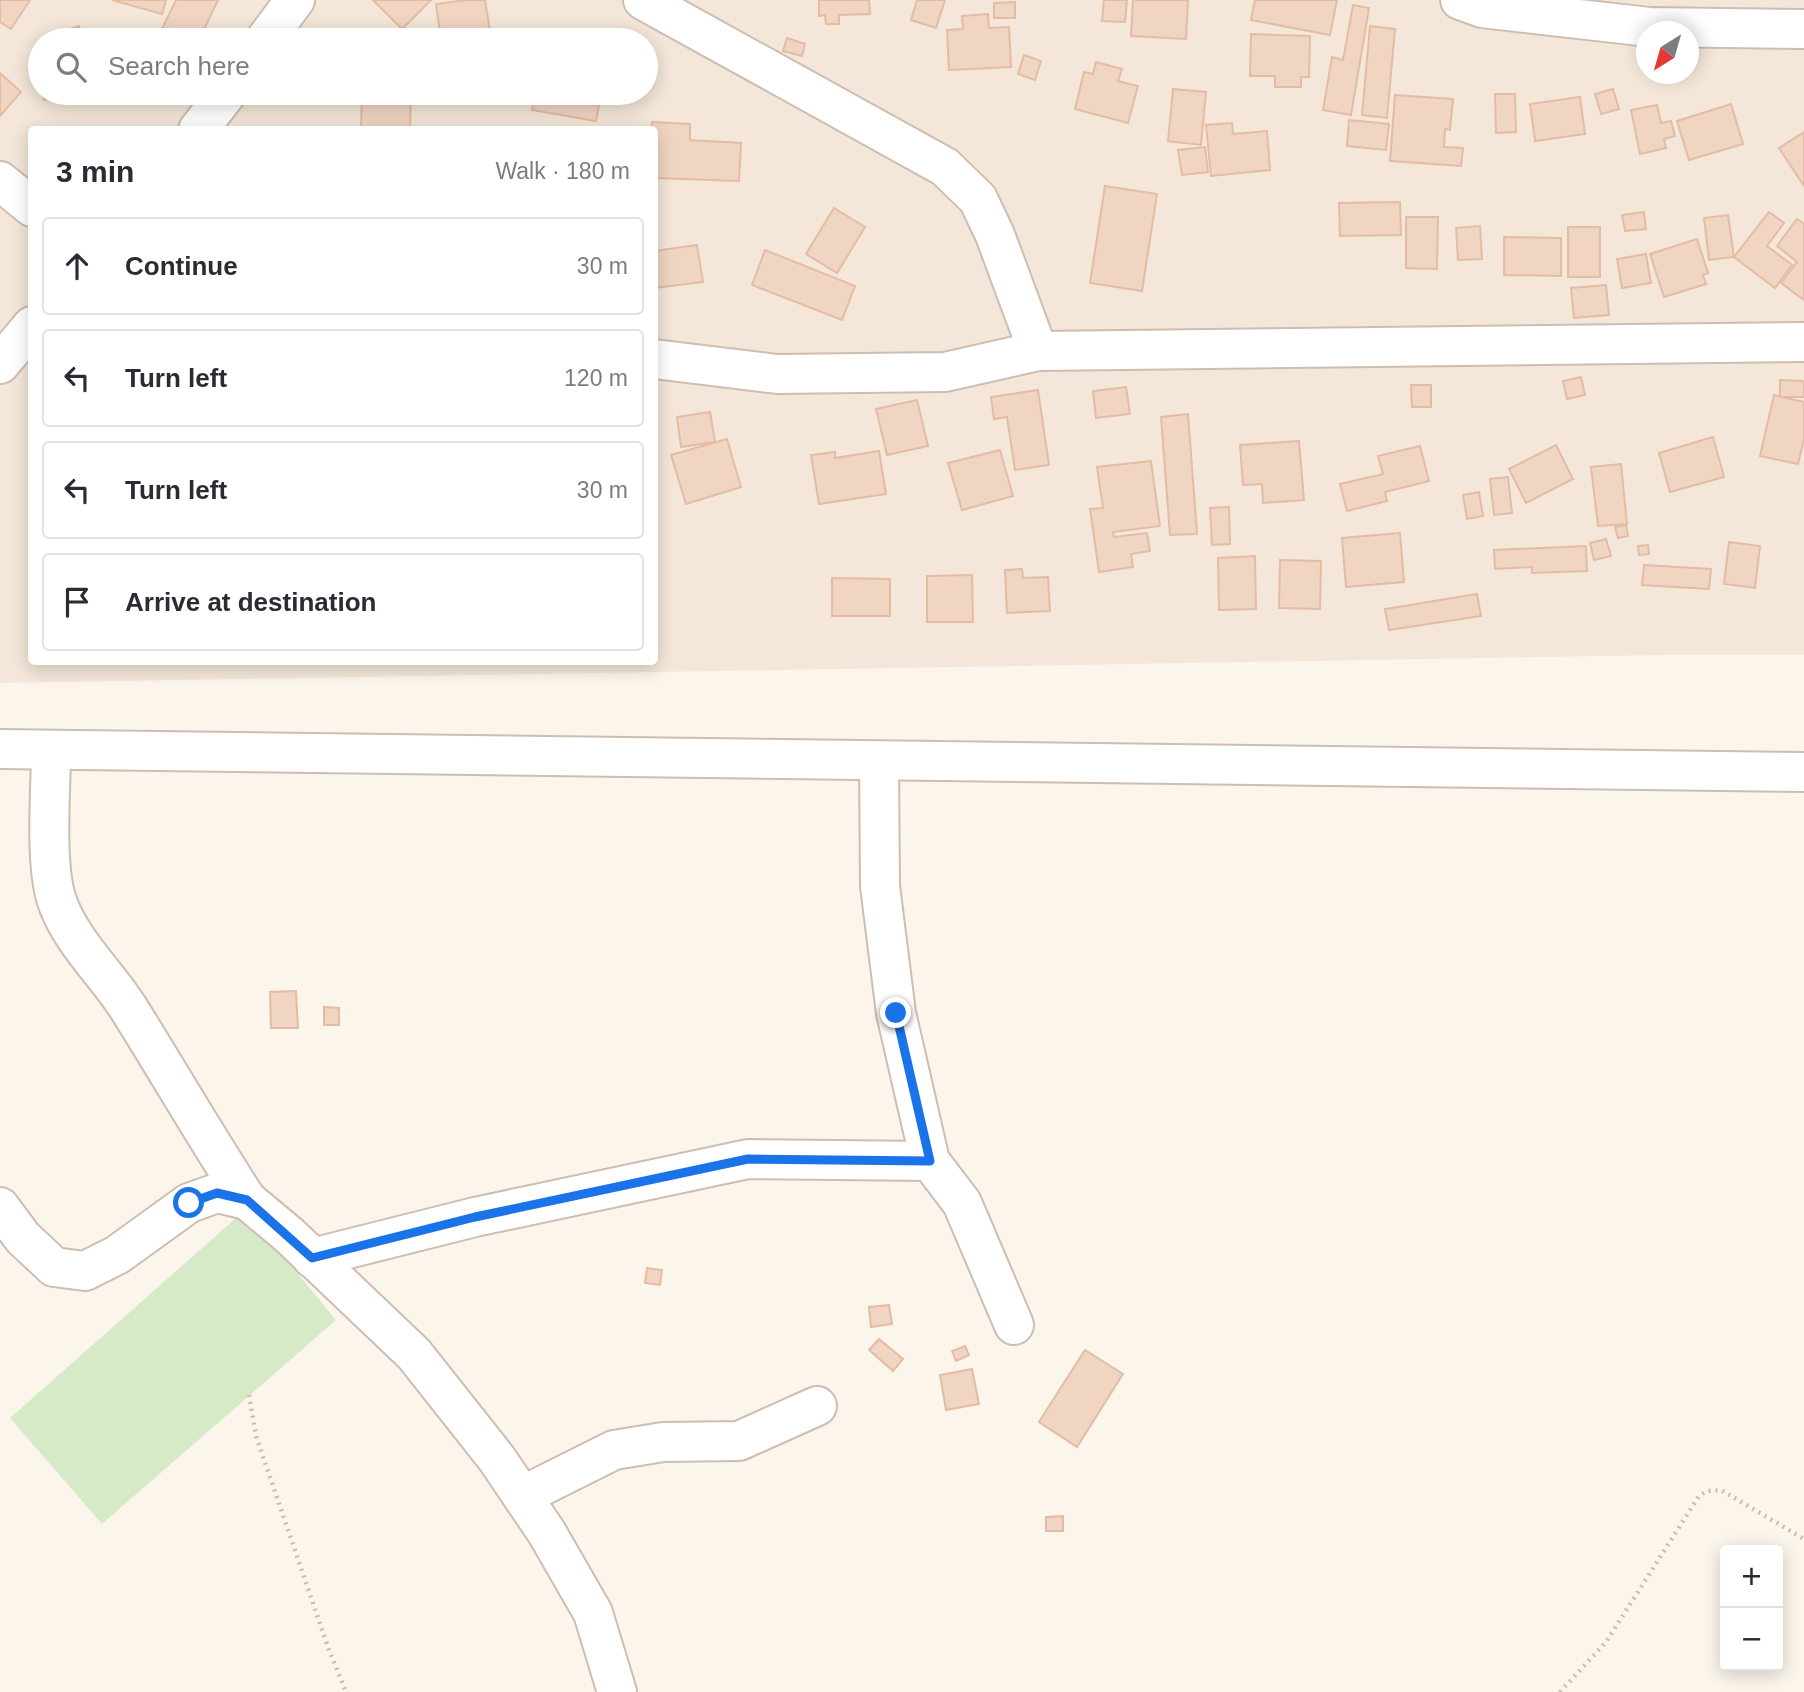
<!DOCTYPE html>
<html lang="en">
<head>
<meta charset="utf-8">
<style>
  :root { --surface:#fff; --page:#f2f2f3; --text:#2b2b33; --muted:#7c7c81; --line:#e1e1e2 }
  body { margin:0; font-family:Helvetica,sans-serif; background:var(--page); color:var(--text) }
  .controls { position:absolute; right:21px; bottom:21px; display:grid; overflow:hidden; border-radius:7px; box-shadow:0 4px 18px #0003 }
  .controls button { width:63px; height:63px; display:grid; place-items:center; padding:0; border:0; border-bottom:2px solid var(--line); background:var(--surface); color:var(--text); font:35px sans-serif }
  .compass { position:absolute; left:1636px; top:21px; width:63px; height:63px; border-radius:50%; background:var(--surface); box-shadow:0 4px 18px #0003; rotate:217deg }
  .stop { position:absolute; width:21px; height:21px; margin:-16px; border:5px solid #1a73e8; border-radius:50%; background:#fff }
  .stop.end { background:#1a73e8; border-color:#fff; box-shadow:0 2px 7px #0008 }
  .list { margin:0; padding:0; list-style:none }
  h2 { display:flex; justify-content:space-between; align-items:center; height:91px; margin:0; padding:0 28px; font-size:30px }
  h2 small { font-size:23px; font-weight:400; color:var(--muted) }
  .list li { display:grid; grid-template-columns:46px 1fr auto; gap:21px; align-items:center; box-sizing:border-box; height:98px; margin:0 14px 14px; padding:0 14px; border:2px solid var(--line); border-radius:7px }
  .list b { display:block; font-size:26px; white-space:nowrap }
  .list em { font-size:23px; font-style:normal; color:var(--muted) }
  .icon { flex:none; width:38px; height:38px; fill:none; stroke:currentColor; stroke-width:2; stroke-linecap:round; stroke-linejoin:round }
  .map { position:relative; flex:none; width:1804px; height:1692px; overflow:hidden }
  .search { position:absolute; background:var(--surface); box-shadow:0 4px 18px #0003; left:28px; top:28px; width:630px; height:77px; display:flex; align-items:center; gap:18px; box-sizing:border-box; padding:0 24px; border-radius:38px; color:var(--muted); font-size:26px }
  .panel { position:absolute; background:var(--surface); box-shadow:0 4px 18px #0003; left:28px; top:126px; width:630px; height:539px; border-radius:7px }
  .map>svg:first-child { display:block }
  .residential { fill:#f4e7d9; fill-rule:evenodd }
  .green { fill:#d6eac8 }
  .building { fill:#f1d5c3; stroke:#e3bca3; stroke-width:2 }
  .lines { fill:none; stroke-linecap:round; stroke-linejoin:round }
  .minor-casing { stroke:#cebdb0; stroke-width:42 }
  .path { stroke:#d7b8a5; stroke-width:4.5; stroke-dasharray:2 5; stroke-linecap:butt }
  .minor { stroke:#fff; stroke-width:38 }
  .route { stroke:#1a73e8; stroke-width:9 }
</style>
</head>
<body>
<div class="map">
<svg width="1804" height="1692" viewBox="0 0 1804 1692">
  <rect width="100%" height="100%" fill="#fcf5eb"/>
  <path class="residential" d="M0 0H1804V655H1665L0 683ZM1646 32H1688V74H1646ZM40 40H646V93H40ZM32 130H654V662H32Z"/>
  <polygon class="green" points="245,1210 336,1320 102,1524 10,1418"/>
  <g class="building">
    <polygon points="0,0 30,0 11,29 0,22"/>
    <polygon points="112,0 166,0 162,14"/>
    <polygon points="176,0 218,0 199,40 180,40 161,31"/>
    <polygon points="373,0 431,0 402,29"/>
    <polygon points="466,0 485,0 491,37 441,40 436,4"/>
    <polygon points="819,0 869,0 870,14 839,15 839,24 826,24 825,15 819,16"/>
    <polygon points="917,0 945,0 936,28 911,20"/>
    <polygon points="1104,0 1127,0 1125,22 1102,21"/>
    <polygon points="1133,0 1188,0 1186,39 1131,36"/>
    <polygon points="1255,0 1337,0 1330,35 1251,20"/>
    <polygon points="1015,2 1015,18 994,18 994,3"/>
    <polygon points="1353,5 1369,8 1351,115 1323,110 1332,57 1343,60"/>
    <polygon points="988,14 989,28 1009,27 1011,67 949,70 947,30 963,29 962,16"/>
    <polygon points="79,26 84,40 49,40 48,36"/>
    <polygon points="1370,26 1395,29 1387,118 1362,115"/>
    <polygon points="117,32 120,40 92,40 92,39"/>
    <polygon points="1251,34 1310,36 1309,77 1301,77 1301,87 1275,87 1275,76 1250,76"/>
    <polygon points="787,38 805,44 802,56 783,51"/>
    <polygon points="1024,55 1041,61 1035,80 1018,74"/>
    <polygon points="1096,62 1122,69 1118,81 1138,86 1128,123 1075,109 1084,72 1093,74"/>
    <polygon points="0,73 21,92 0,116"/>
    <polygon points="1173,89 1206,92 1201,145 1168,141"/>
    <polygon points="1613,89 1619,109 1601,114 1595,94"/>
    <polygon points="43,93 71,93 44,100"/>
    <polygon points="362,93 411,93 410,130 361,130"/>
    <polygon points="535,93 601,93 596,121 532,110"/>
    <polygon points="1495,94 1515,94 1516,132 1496,133"/>
    <polygon points="1395,95 1453,99 1450,130 1445,129 1444,147 1463,148 1461,166 1390,161"/>
    <polygon points="1580,97 1585,134 1535,141 1530,104"/>
    <polygon points="1731,104 1743,144 1689,160 1677,121"/>
    <polygon points="1657,105 1661,123 1671,121 1675,136 1664,139 1666,148 1640,154 1631,110"/>
    <polygon points="1349,120 1389,124 1386,150 1347,146"/>
    <polygon points="652,122 690,124 690,140 741,143 739,181 654,178 654,130 652,130"/>
    <polygon points="1232,123 1233,134 1267,131 1270,170 1211,176 1206,125"/>
    <polygon points="1804,132 1804,186 1779,148"/>
    <polygon points="1205,147 1208,172 1182,175 1178,150"/>
    <polygon points="1105,186 1157,194 1142,291 1090,283"/>
    <polygon points="1400,202 1401,235 1340,236 1339,203"/>
    <polygon points="834,208 865,227 837,273 806,254"/>
    <polygon points="1644,212 1646,229 1625,231 1622,215"/>
    <polygon points="1769,212 1784,223 1767,246 1792,265 1775,288 1734,257"/>
    <polygon points="1728,215 1734,257 1709,260 1704,218"/>
    <polygon points="1406,217 1438,217 1437,269 1406,268"/>
    <polygon points="1797,219 1804,224 1804,300 1781,283 1797,262 1777,246"/>
    <polygon points="1480,226 1482,259 1458,260 1456,228"/>
    <rect x="1568" y="227" width="32" height="50"/>
    <polygon points="1504,237 1561,238 1561,276 1504,275"/>
    <polygon points="1697,239 1708,273 1703,275 1706,284 1664,297 1650,254"/>
    <polygon points="697,245 703,282 654,288 654,251"/>
    <polygon points="765,250 855,286 842,320 752,285"/>
    <polygon points="1646,254 1651,283 1622,288 1617,259"/>
    <polygon points="1606,285 1609,315 1574,318 1571,288"/>
    <polygon points="1581,377 1585,395 1567,399 1563,381"/>
    <polygon points="1780,380 1804,381 1804,397 1780,397"/>
    <polygon points="1411,385 1431,385 1431,407 1412,407"/>
    <polygon points="1126,387 1130,414 1096,418 1093,391"/>
    <polygon points="1038,390 1049,465 1015,470 1007,417 994,419 991,397"/>
    <polygon points="1774,395 1804,402 1804,439 1798,464 1760,456"/>
    <polygon points="917,400 928,446 887,455 876,409"/>
    <polygon points="710,412 715,442 681,447 677,417"/>
    <polygon points="1188,414 1197,534 1170,535 1161,417"/>
    <polygon points="1713,437 1724,477 1670,492 1659,453"/>
    <polygon points="727,439 741,487 686,504 671,455"/>
    <polygon points="1299,441 1304,500 1263,503 1262,484 1243,485 1240,445"/>
    <polygon points="1556,445 1573,479 1526,503 1509,469"/>
    <polygon points="1420,446 1429,481 1385,492 1387,501 1347,511 1340,484 1383,474 1378,456"/>
    <polygon points="1000,450 1013,496 962,510 948,463"/>
    <polygon points="879,451 886,494 819,504 811,455 835,452 835,458"/>
    <polygon points="1151,461 1160,526 1113,532 1114,537 1147,533 1150,551 1131,554 1133,567 1099,572 1090,509 1103,508 1097,467"/>
    <polygon points="1621,464 1627,524 1598,526 1591,467"/>
    <polygon points="1508,477 1512,513 1494,515 1490,479"/>
    <polygon points="1479,492 1483,516 1467,519 1463,495"/>
    <polygon points="1229,507 1230,544 1212,545 1210,508"/>
    <polygon points="1626,525 1628,536 1618,538 1615,527"/>
    <polygon points="1400,533 1404,582 1346,587 1342,538"/>
    <polygon points="1606,539 1611,556 1594,560 1590,543"/>
    <polygon points="1729,542 1760,546 1755,588 1724,584"/>
    <polygon points="1648,545 1649,554 1639,555 1638,546"/>
    <polygon points="1586,546 1587,571 1532,573 1532,567 1495,569 1494,550"/>
    <polygon points="1255,556 1256,609 1219,610 1218,558"/>
    <polygon points="1280,560 1321,561 1320,609 1279,608"/>
    <polygon points="1644,565 1711,569 1709,589 1642,585"/>
    <polygon points="1022,569 1023,578 1048,577 1050,611 1007,613 1005,570"/>
    <polygon points="972,575 973,622 927,622 927,576"/>
    <polygon points="832,578 890,579 890,616 832,616"/>
    <polygon points="1477,594 1481,616 1389,630 1385,609"/>
    <polygon points="296,991 298,1028 271,1028 270,992"/>
    <polygon points="324,1007 339,1008 339,1025 324,1025"/>
    <polygon points="647,1268 662,1270 660,1285 645,1283"/>
    <polygon points="889,1305 892,1324 871,1327 869,1307"/>
    <polygon points="879,1339 903,1359 893,1371 869,1350"/>
    <polygon points="965,1346 969,1355 956,1361 952,1351"/>
    <polygon points="1085,1350 1123,1374 1077,1447 1039,1422"/>
    <polygon points="972,1369 979,1404 946,1410 940,1375"/>
    <polygon points="1063,1516 1063,1531 1046,1531 1046,1517"/>
  </g>
  <g class="lines">
    <defs>
      <g id="minor">
        <polyline points="643,0 945,167 978,199 995,235 1038,351"/>
        <polyline points="1460,0 1482,8 1649,27 1804,29"/>
        <polyline points="265,40 295,0"/>
        <polyline points="198,130 227,93"/>
        <polyline points="0,181 32,207"/>
        <polyline points="654,359 777,374 945,372 1038,351 1804,342"/>
        <polyline points="0,364 32,326"/>
        <polyline points="0,749 1804,772"/>
        <path d="M51 750C51 791 44 867 58 904 73 944 107 974 129 1009 169 1073 206 1137 247 1200"/>
        <polyline points="879,761 880,886 896,1013 930,1161 962,1203 1014,1325"/>
        <polyline points="0,1207 23,1238 54,1267 85,1271 117,1255 189,1203 217,1193 247,1200 289,1235 414,1354 497,1459 547,1533 593,1613 617,1692"/>
        <polyline points="312,1258 475,1217 748,1159 930,1161"/>
        <polyline points="522,1496 614,1450 663,1442 739,1441 817,1406"/>
      </g>
    </defs>
    <use href="#minor" class="minor-casing"/>
    <g class="path">
      <polyline points="249,1395 256,1436 329,1650 346,1692"/>
      <polyline points="1560,1692 1606,1642 1699,1496 1707,1491 1721,1490 1804,1539"/>
    </g>
    <use href="#minor" class="minor"/>
  </g>
  <g class="lines">
    <polyline class="route" points="189,1203 217,1193 247,1200 312,1258 475,1217 748,1159 930,1161 896,1013"/>
  </g>
</svg>
<div class="controls">
<button>+</button>
<button>−</button>
</div>
<svg class="compass" viewBox="-18 -18 36 36"><path d="M0-13l5 13h-10z" fill="#e53935"/><path d="M0 13l5-13h-10z" fill="#7c7c81"/></svg>
<div class="stop" style="left:189px;top:1203px"></div>
<div class="stop end" style="left:896px;top:1013px"></div>
<div class="search"><svg class="icon" aria-label="search" viewBox="0 0 24 24"><circle cx="10" cy="10" r="6"/><path d="M15 15l6 6"/></svg>Search here</div>
<section class="panel">
<h2>3 min<small>Walk · 180 m</small></h2>
<ul class="list">
<li><svg class="icon" aria-label="ahead" viewBox="0 0 24 24"><path d="M12 20V5M6 11l6-6 6 6"/></svg><div><b>Continue</b></div><em>30 m</em></li>
<li><svg class="icon" aria-label="left" viewBox="0 0 24 24"><path d="M17 20v-9H6M10 6l-5 5 5 5"/></svg><div><b>Turn left</b></div><em>120 m</em></li>
<li><svg class="icon" aria-label="left" viewBox="0 0 24 24"><path d="M17 20v-9H6M10 6l-5 5 5 5"/></svg><div><b>Turn left</b></div><em>30 m</em></li>
<li><svg class="icon" aria-label="arrive" viewBox="0 0 24 24"><path d="M6 21V4h12l-3 4 3 4H6"/></svg><div><b>Arrive at destination</b></div></li>
</ul>
</section>
</div>
</body>
</html>
